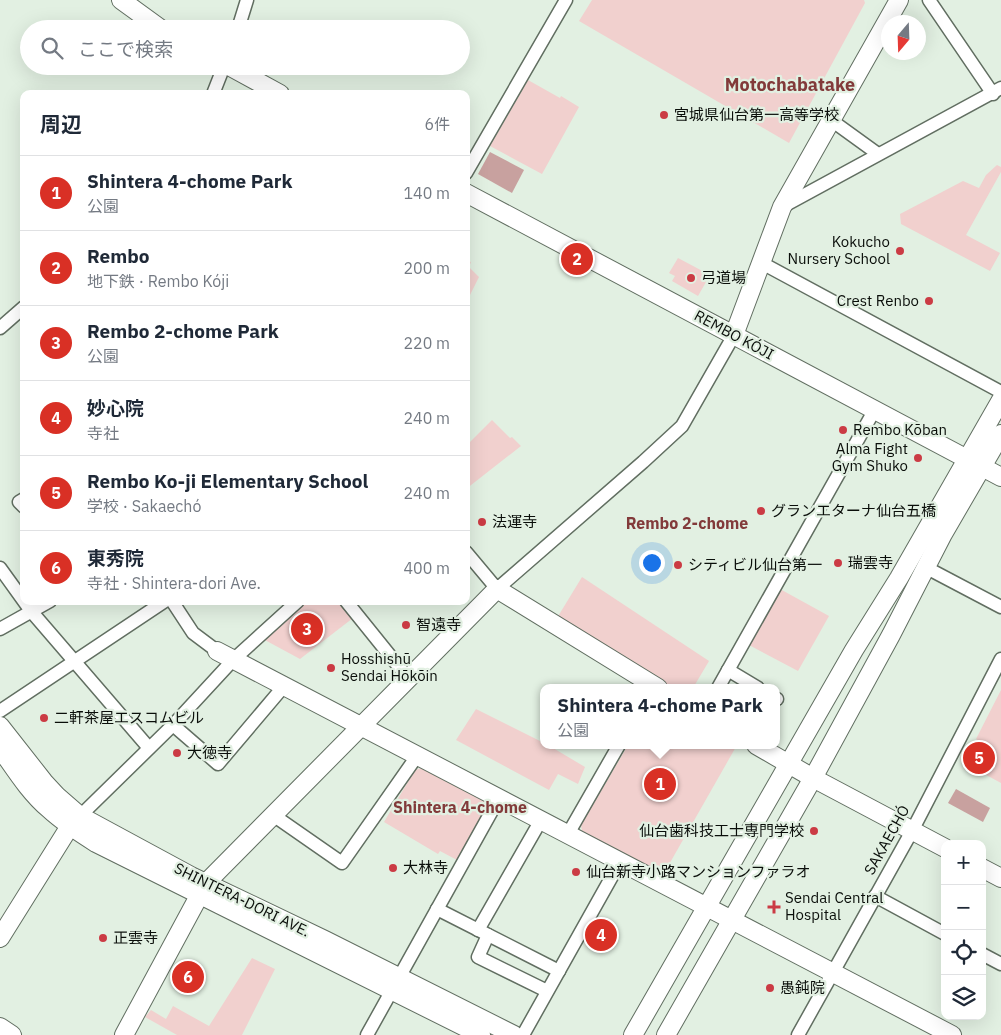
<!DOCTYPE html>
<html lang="ja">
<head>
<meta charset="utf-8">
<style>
  :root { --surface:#fff; --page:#f6f6f7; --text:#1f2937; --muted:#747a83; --line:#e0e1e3; --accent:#d93025 }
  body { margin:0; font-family:"IBM Plex Sans","Noto Sans JP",sans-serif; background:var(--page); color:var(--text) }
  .controls { position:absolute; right:15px; bottom:15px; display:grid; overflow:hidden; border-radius:10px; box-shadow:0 5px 20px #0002 }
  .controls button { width:45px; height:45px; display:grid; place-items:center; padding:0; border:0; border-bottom:1px solid var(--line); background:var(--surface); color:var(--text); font:25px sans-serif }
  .compass { position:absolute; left:881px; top:15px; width:45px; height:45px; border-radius:50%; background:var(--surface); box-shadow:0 5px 20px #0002; rotate:199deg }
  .you { position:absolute; left:651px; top:562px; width:18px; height:18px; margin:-12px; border:4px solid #fff; border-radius:50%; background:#1a73e8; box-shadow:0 0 0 8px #1a73e833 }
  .badge { display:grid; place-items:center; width:32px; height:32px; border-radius:50%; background:var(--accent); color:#fff; font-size:16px; font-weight:700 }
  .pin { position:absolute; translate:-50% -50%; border:2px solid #fff; box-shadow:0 1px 5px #0006 }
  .popup { position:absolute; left:540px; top:684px; width:240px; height:65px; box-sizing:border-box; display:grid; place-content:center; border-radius:10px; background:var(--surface); filter:drop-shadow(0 1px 4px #0005); font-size:16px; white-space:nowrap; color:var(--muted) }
  .popup b { font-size:19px; color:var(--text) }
  .popup::after { content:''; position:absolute; left:50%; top:100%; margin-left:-10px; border:10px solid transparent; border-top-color:var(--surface) }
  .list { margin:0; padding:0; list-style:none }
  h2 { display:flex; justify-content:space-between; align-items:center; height:65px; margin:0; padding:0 20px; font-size:21px }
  h2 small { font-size:16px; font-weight:400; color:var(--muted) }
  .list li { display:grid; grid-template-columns:32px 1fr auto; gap:15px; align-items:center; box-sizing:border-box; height:75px; padding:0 20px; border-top:1px solid var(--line) }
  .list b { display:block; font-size:19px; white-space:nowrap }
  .list p { margin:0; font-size:16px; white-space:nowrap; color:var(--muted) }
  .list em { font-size:16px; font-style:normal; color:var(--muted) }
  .icon { flex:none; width:28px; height:28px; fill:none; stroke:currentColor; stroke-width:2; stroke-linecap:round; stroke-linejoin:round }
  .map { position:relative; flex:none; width:1001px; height:1035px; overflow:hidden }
  .search { position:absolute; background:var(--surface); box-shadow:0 5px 20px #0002; left:20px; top:20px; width:450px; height:55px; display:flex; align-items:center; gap:12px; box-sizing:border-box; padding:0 18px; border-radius:28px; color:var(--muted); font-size:19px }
  .panel { position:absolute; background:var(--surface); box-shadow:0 5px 20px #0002; left:20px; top:90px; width:450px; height:515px; border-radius:10px }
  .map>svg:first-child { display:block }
  .green { fill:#f1d0ce }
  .water { fill:#c8a19f }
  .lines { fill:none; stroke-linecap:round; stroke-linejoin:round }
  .street-casing { stroke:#616e61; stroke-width:15 }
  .secondary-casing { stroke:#616e61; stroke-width:20 }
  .street { stroke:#fff; stroke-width:12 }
  .secondary { stroke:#fff; stroke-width:18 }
  .poi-dot { fill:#cb3b44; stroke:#e2f0e2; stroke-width:2 }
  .labels { text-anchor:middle; stroke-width:4.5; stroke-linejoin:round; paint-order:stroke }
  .poi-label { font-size:15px; fill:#0a0e0a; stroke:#e2f0e2; text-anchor:start }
  .street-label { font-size:15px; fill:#0a0e0a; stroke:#e2f0e2 }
  .neighbourhood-label { font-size:16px; font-weight:bold; fill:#823a3a; stroke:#e2f0e2 }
  .quarter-label { font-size:18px; font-weight:bold; fill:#823a3a; stroke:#e2f0e2 }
</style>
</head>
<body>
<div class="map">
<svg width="1001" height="1035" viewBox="0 0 1001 1035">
  <rect width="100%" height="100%" fill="#e2f0e2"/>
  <g class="green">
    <polygon points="592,0 864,0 865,3 789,143 579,21"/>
    <polygon points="528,80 560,98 561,96 579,107 542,174 490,146"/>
    <polygon points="997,165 1001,167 1001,172 966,235 1000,253 990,271 901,224 900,214 963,181 979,188 986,175"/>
    <polygon points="678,258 710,275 698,296 672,281 675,276 669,273"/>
    <polygon points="466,260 471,262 469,267 479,277 466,303"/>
    <polygon points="492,420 510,438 512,437 521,446 466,489 466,446"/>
    <polygon points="582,577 709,661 693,688 673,688 557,618"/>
    <polygon points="780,589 829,616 798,671 749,645"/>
    <polygon points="308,601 340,601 353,618 300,659 263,639"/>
    <polygon points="1001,690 1001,783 977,770 990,747 976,739"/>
    <polygon points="476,709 544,743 544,745 548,745 585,767 578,784 558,774 549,790 456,740"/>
    <polygon points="628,745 737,745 663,875 582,831 581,825"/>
    <polygon points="421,768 484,800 486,807 457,860 440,851 438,854 384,822 415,770"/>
    <polygon points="252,958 275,969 242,1035 177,1035 145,1017 151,1010 166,1019 173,1006 209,1026"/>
  </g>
  <g class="water">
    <polygon points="490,152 524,170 512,193 478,174"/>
    <polygon points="956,789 990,808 983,822 948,803"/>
  </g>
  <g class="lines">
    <defs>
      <g id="street">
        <polyline points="929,0 993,94"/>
        <polyline points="238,29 247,0"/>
        <polyline points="213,94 224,66"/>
        <polyline points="831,120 878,154"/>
        <polyline points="466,173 566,0"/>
        <polyline points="782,207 1001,88"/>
        <polyline points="760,262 1001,392"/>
        <polyline points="0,328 24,307"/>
        <polyline points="24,499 19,502 24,507"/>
        <polyline points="466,552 497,589 643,462 682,426 734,335"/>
        <polyline points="925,567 1001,607"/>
        <polyline points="0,568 31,611 149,748"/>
        <polyline points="172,601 193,633 217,651"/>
        <polyline points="346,601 408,678"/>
        <polyline points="0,629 50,601"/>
        <polyline points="728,670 758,688"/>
        <polyline points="718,688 874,411"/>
        <polyline points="776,699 777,699"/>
        <polyline points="0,711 165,601"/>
        <polyline points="173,725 218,764 284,686"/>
        <polyline points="273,815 342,863 417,756"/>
        <polyline points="75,821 173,725 233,660 298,601"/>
        <polyline points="568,834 619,745"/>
        <polyline points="875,896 945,934"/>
        <polyline points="437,909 559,971"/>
        <polyline points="478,930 541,820"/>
        <polyline points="488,935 478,957 547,991"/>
        <polyline points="982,954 1001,964"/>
        <polyline points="367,1035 499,798"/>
        <polyline points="523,1035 620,862"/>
        <polyline points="798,1035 912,831 1001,659"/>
      </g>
      <g id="secondary">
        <polyline points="121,0 161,29"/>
        <polyline points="229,66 280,94"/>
        <polyline points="466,193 1001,477"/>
        <polyline points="734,335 782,207 899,0"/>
        <polyline points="217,651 952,1035"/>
        <polyline points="0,726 44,782 57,796 80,816 191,876 325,940 514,1035"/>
        <polyline points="756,745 813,778 945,848"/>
        <path d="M0 748C15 769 29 792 49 809 63 822 80 833 96 843L481 1035"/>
        <polyline points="982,868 1001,878"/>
        <polyline points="0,938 70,826"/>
        <polyline points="0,1027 12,1035"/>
        <polyline points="124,1035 206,883 497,589 658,688"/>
        <polyline points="633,1035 854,650 899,578 1001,400"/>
        <polyline points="666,1035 813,778 891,635 943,534 1001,434"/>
      </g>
    </defs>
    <use href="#street" class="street-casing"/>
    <use href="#secondary" class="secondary-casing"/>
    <use href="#street" class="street"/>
    <use href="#secondary" class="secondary"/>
  </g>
  <g class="poi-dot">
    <circle cx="664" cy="115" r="5"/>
    <circle cx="900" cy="251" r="5"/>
    <circle cx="691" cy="278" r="5"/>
    <circle cx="929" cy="301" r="5"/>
    <circle cx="843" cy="430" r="5"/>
    <circle cx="918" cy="458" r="5"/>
    <circle cx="761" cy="511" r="5"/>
    <circle cx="482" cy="522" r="5"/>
    <circle cx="838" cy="563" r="5"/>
    <circle cx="678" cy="565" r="5"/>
    <circle cx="406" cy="625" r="5"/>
    <circle cx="331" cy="668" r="5"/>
    <circle cx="44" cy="718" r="5"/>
    <circle cx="177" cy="753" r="5"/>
    <circle cx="814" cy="831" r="5"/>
    <circle cx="393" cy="868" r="5"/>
    <circle cx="576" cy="872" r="5"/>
    <path d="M771.5 899.5h5v5h5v5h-5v5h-5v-5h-5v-5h5z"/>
    <circle cx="103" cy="938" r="5"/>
    <circle cx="770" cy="988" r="5"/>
  </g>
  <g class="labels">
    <g class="poi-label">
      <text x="674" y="120">宮城県仙台第一高等学校</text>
      <text x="890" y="247" text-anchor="end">Kokucho<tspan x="890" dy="17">Nursery School</tspan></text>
      <text x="701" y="283">弓道場</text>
      <text x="919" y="306" text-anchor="end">Crest Renbo</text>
      <text x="853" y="435">Rembo Kōban</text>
      <text x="908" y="454" text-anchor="end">Alma Fight<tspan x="908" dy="17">Gym Shuko</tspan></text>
      <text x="771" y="516">グランエターナ仙台五橋</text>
      <text x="492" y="527">法運寺</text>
      <text x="848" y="568">瑞雲寺</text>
      <text x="688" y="570">シティビル仙台第一</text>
      <text x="416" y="630">智遠寺</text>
      <text x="341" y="664">Hosshishū<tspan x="341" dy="17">Sendai Hōkōin</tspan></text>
      <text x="54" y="723">二軒茶屋エスコムビル</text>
      <text x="187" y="758">大徳寺</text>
      <text x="804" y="836" text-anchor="end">仙台歯科技工士専門学校</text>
      <text x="403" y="873">大林寺</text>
      <text x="586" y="877">仙台新寺小路マンションファラオ</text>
      <text x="785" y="903">Sendai Central<tspan x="785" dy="17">Hospital</tspan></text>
      <text x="113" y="943">正雲寺</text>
      <text x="780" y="993">愚鈍院</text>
    </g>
    <g class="street-label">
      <text transform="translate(734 335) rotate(28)" y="5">REMBO KÓJI</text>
      <text transform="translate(887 840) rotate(-61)" y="5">SAKAECHÓ</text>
      <text transform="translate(242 900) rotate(26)" y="5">SHINTERA-DORI AVE.</text>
    </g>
    <g class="neighbourhood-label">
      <text x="687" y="529">Rembo 2-chome</text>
      <text x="460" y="813">Shintera 4-chome</text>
    </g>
    <g class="quarter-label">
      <text x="790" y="91">Motochabatake</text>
    </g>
  </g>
</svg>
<div class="controls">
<button>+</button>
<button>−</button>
<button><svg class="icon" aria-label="locate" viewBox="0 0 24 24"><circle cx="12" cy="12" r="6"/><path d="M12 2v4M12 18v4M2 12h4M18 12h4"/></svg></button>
<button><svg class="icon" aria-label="layers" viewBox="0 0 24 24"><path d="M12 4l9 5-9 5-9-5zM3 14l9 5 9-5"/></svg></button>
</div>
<svg class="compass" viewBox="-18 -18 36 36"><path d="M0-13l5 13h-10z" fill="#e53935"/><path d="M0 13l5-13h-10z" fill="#747a83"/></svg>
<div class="you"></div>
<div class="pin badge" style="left:660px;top:784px">1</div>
<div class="popup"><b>Shintera 4-chome Park</b>公園</div>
<div class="pin badge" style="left:577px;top:259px">2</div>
<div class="pin badge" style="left:307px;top:629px">3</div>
<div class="pin badge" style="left:601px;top:935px">4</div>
<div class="pin badge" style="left:979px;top:758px">5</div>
<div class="pin badge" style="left:188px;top:977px">6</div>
<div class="search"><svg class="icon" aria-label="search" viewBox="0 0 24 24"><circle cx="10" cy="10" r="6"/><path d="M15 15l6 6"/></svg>ここで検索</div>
<section class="panel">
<h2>周辺<small>6件</small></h2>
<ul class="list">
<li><span class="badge">1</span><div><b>Shintera 4-chome Park</b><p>公園</p></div><em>140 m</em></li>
<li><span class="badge">2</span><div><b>Rembo</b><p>地下鉄 · Rembo Kóji</p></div><em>200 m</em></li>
<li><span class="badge">3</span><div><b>Rembo 2-chome Park</b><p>公園</p></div><em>220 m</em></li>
<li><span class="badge">4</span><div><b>妙心院</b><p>寺社</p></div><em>240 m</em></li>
<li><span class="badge">5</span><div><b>Rembo Ko-ji Elementary School</b><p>学校 · Sakaechó</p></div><em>240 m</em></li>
<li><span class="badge">6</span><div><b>東秀院</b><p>寺社 · Shintera-dori Ave.</p></div><em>400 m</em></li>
</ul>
</section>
</div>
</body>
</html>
